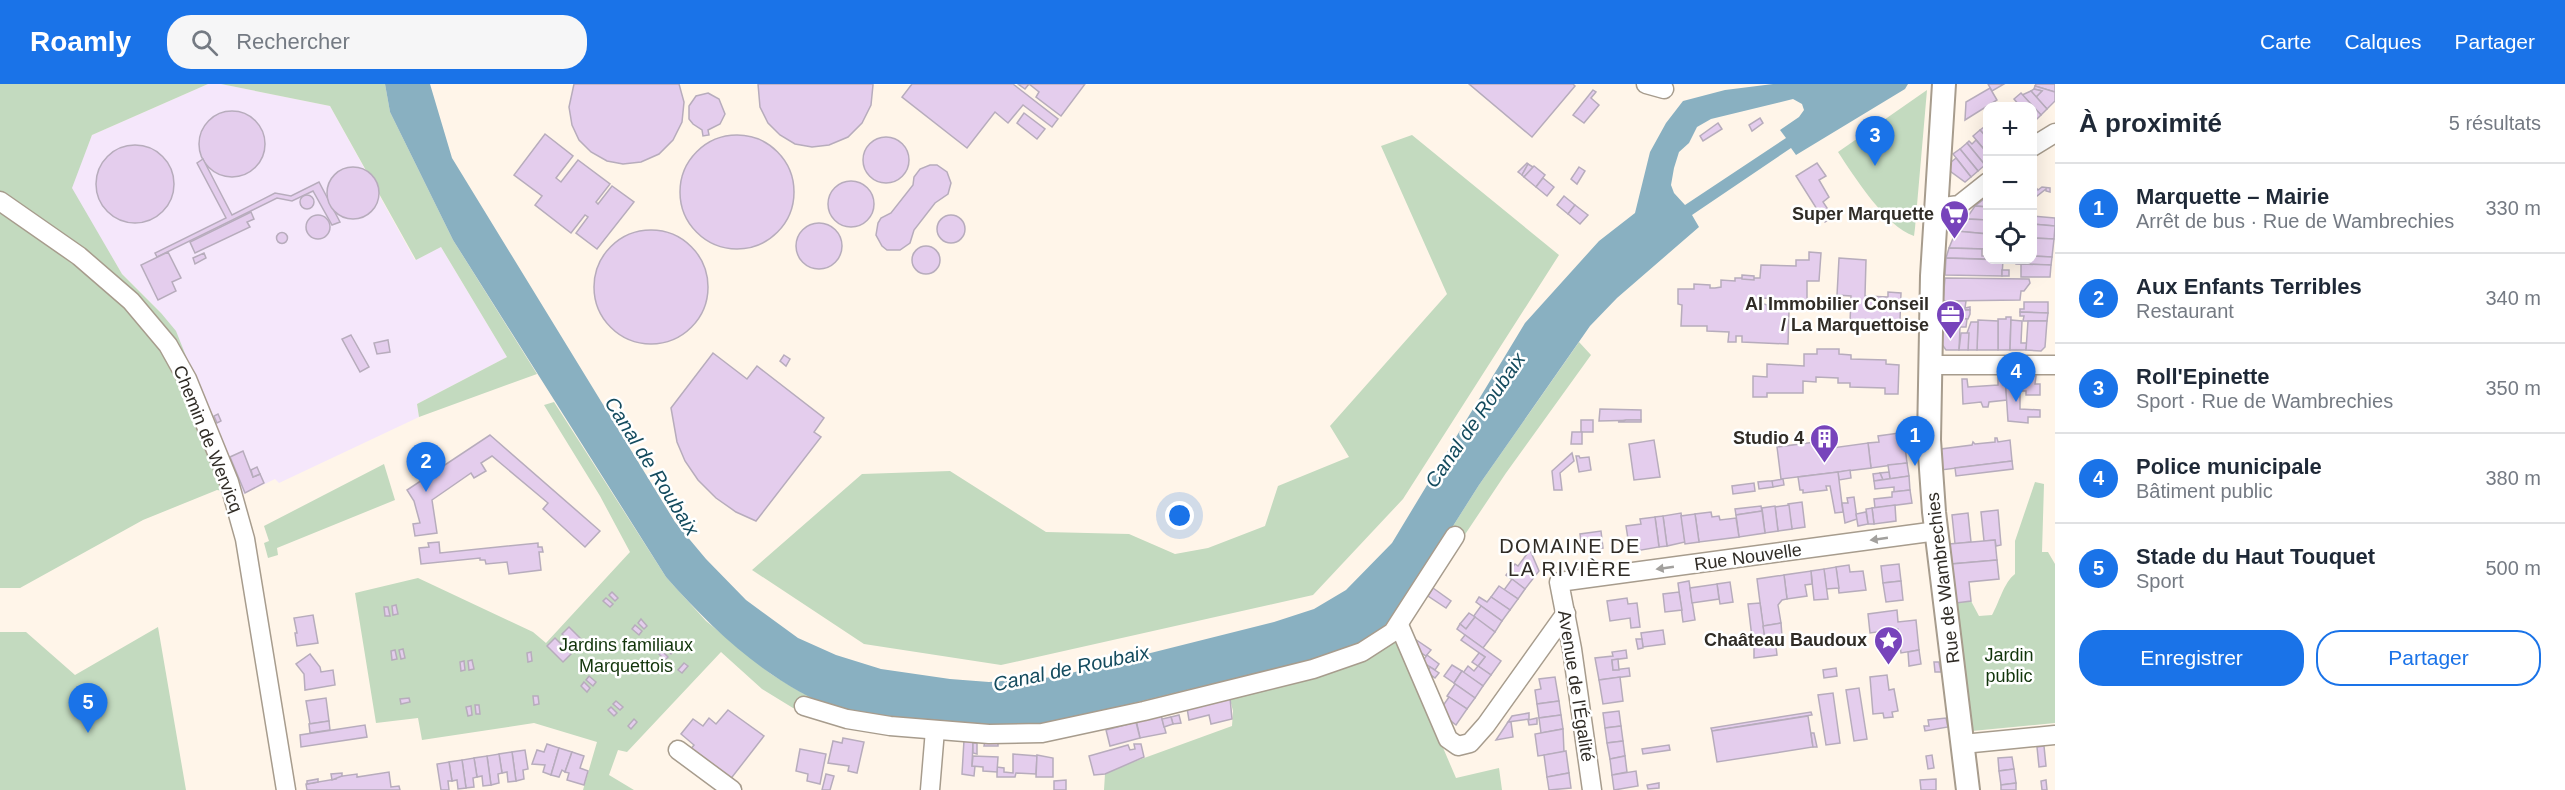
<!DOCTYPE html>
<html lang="fr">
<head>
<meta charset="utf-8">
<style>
  :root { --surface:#fff; --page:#f6f6f7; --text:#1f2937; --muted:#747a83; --line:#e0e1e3; --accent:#1a73e8 }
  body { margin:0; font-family:Arial,sans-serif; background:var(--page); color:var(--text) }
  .controls { position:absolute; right:18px; top:18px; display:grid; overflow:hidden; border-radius:12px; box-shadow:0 6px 24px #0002 }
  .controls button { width:54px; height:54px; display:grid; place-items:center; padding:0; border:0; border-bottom:2px solid var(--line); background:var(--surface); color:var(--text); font:30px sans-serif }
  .you { position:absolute; left:1180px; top:432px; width:21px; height:21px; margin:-15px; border:4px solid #fff; border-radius:50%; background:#1a73e8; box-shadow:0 0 0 9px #1a73e833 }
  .badge { display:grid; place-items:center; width:39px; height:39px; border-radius:50%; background:var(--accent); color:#fff; font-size:20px; font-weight:700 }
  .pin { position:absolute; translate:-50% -50px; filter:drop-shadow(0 2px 3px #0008) }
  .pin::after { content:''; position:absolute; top:32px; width:21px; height:18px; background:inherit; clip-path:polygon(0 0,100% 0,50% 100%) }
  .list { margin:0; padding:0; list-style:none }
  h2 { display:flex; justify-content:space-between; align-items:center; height:78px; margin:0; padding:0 24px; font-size:26px }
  h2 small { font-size:20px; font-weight:400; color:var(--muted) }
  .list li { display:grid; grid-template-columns:39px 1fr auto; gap:18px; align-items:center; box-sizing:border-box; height:90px; padding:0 24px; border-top:2px solid var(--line) }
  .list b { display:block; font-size:22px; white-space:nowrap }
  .list p { margin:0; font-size:20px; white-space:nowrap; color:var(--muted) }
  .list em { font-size:20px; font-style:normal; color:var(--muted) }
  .actions { display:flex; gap:12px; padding:18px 24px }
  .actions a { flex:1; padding:14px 0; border:2px solid var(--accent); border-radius:24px; text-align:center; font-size:21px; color:var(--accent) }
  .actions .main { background:var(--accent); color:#fff }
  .icon { flex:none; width:33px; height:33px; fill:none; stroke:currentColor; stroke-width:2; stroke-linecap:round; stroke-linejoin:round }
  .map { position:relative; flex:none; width:2055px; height:706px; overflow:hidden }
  header { display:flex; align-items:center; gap:36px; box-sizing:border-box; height:84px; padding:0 30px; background:var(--accent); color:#fff }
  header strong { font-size:28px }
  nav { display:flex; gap:33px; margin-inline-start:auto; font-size:21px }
  .search { width:420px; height:54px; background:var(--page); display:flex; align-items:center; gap:15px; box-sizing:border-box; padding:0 21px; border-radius:24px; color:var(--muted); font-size:22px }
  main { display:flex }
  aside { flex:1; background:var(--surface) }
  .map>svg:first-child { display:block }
  .industrial { fill:#f5e7fb }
  .green { fill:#c3dabf }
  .water { fill:#89b0c1; fill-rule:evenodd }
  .building { fill:#e4cded; stroke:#b7acbc; stroke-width:1.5 }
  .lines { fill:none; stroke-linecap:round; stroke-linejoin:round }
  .minor-casing { stroke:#a79c8d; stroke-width:21 }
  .major-casing { stroke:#a79c8d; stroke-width:26 }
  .minor { stroke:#fff; stroke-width:18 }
  .major { stroke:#fff; stroke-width:22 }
  .oneway { fill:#a2a09d }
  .labels { text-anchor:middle; stroke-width:5; stroke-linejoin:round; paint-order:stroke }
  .poi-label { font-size:18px; font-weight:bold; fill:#302c26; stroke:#fff; text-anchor:end }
  .street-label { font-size:18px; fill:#302c26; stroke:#fff }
  .park-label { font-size:18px; fill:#11340a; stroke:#fff }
  .water-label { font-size:20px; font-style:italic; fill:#144b5e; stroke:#fff }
  .neighbourhood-label { font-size:20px; letter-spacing:1.5px; fill:#302c26; stroke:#fff }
</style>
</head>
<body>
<header>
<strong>Roamly</strong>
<div class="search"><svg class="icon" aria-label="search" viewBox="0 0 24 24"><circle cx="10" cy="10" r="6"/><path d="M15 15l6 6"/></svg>Rechercher</div>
<nav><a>Carte</a><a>Calques</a><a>Partager</a></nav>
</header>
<main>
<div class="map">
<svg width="2055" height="706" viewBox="0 0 2055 706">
  <rect width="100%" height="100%" fill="#fff5e9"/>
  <polygon class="industrial" points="208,0 221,0 330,22 415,176 441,163 507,273 417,320 419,333 279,399 275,395 242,411 161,229 122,190 71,104 92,51"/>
  <g class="green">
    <polygon points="0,0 208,0 92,51 72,104 122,190 161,229 176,247 241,410 217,406 143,436 20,504 0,504"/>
    <polygon points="221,0 385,0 390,28 453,156 537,290 419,333 417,320 507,273 441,163 416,176 330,22"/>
    <path d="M1927 6 1915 144 1914 152C1886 143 1854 92 1838 68Z"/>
    <polygon points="1412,51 1559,171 1403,415 1313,511 1001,581 864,560 752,486 862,390 950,387 1046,448 1129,450 1175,470 1208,464 1265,442 1278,402 1349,373 1330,342 1447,210 1381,62"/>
    <polygon points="1579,258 1591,271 1506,389 1396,554 1456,694 1499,684 1502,706 1104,706 1105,690 1114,685 1232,642 1233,627 1230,615 1109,640 1030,653 870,645 793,624 762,605 721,568 627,668 618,666 609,691 634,706 583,706 597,658 534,639 422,656 418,634 376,639 355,509 418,494 533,548 546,559 630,468 600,412 544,321 554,318 666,493 706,537 771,590 802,609 863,630 937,639 1022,643 1065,636 1329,571 1361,559 1381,546 1403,521 1479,401"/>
    <polygon points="384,380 395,416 277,464 278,471 268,474 264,459 269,457 264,442"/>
    <path d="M2035 398 2044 400 2042 468H2048L2055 480V639L1972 647 1956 519 1971 517 1979 532 1992 531C1999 519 2004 498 2015 490V457Z"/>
    <polygon points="158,543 186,706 0,706 0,548 26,548 75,591"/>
  </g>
  <path class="water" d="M385 0H430L452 74 675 438 706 475 746 516 798 554 836 571 881 585 950 595 989 598 1055 593 1274 538 1314 525 1346 506 1392 459 1525 239 1599 157 1635 129 1650 68 1666 39 1683 17 1725 6 1773 0H1908L1905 5 1796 71 1791 64 1692 131 1699 143 1617 214 1590 242 1479 401 1403 521 1381 546 1361 559 1329 571 1065 636C1051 639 1038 641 1024 643 1010 644 994 642 979 641 923 639 850 636 800 608 748 579 705 537 666 493L453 156 390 28ZM1793 15 1802 20 1804 26 1799 33 1780 46 1786 54 1685 121 1674 109 1671 101 1674 84 1679 68 1689 59 1697 43 1711 35Z"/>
  <g class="building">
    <polygon points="574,0 679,0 684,18 682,38 673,56 659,70 641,78 623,80 607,77 591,68 579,56 572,41 569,23"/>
    <polygon points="758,0 873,0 873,1 871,21 862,39 848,53 829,61 812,63 795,60 780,51 768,39 760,23"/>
    <polygon points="912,0 1013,0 1058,35 1052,43 1023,21 1008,39 995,28 967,64 902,13"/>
    <polygon points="1018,0 1085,0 1061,32 1036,13 1039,8 1029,0 1025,5"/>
    <polygon points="1469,0 1573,0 1575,2 1532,53"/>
    <polygon points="1988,0 2004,0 1992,7"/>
    <polygon points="2036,0 2055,0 2055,8 2035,2"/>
    <polygon points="2035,2 2055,8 2055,17 2047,25 2036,13 2042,7 2034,5"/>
    <polygon points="1990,4 1997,16 1965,36 1966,18"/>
    <polygon points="2034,5 2042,7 2036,13 2031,7"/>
    <polygon points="1593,6 1596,8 1591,14 1599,21 1584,39 1573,31"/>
    <polygon points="2031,7 2047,25 2041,31 2022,11"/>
    <polygon points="708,9 719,15 725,30 720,40 708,46 709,51 703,52 702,46 693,40 689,35 689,22 696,12"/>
    <polygon points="2021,9 2041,31 2034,38 2032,22 2020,22 2014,15"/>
    <circle cx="232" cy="60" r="33"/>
    <polygon points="1024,29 1045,45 1037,55 1017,39"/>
    <polygon points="1760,34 1763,39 1752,47 1749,41"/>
    <polygon points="1718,39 1722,45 1703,57 1700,52"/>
    <polygon points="1988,40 1988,55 1980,46"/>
    <polygon points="1980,46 1988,55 1988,70 1973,52"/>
    <polygon points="545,50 573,72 556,94 561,98 578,76 610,100 596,118 598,120 612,102 634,118 597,165 576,149 588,133 585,131 571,149 535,121 542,112 514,91"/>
    <circle cx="737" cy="108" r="57"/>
    <circle cx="886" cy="76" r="23"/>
    <polygon points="1976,56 1988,70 1985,81 1967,59 1969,57 1972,60"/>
    <polygon points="1967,59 1985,81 1978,87 1960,65"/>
    <circle cx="135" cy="100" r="39"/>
    <polygon points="1960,65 1978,87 1971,93 1953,70"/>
    <polygon points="1956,74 1971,93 1965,98 1950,87 1950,79"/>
    <polygon points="203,75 232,131 275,109 291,112 319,98 340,138 332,141 313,107 292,117 277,114 157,173 155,169 226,134 197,79"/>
    <polygon points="1527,79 1528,80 1522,91 1518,88"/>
    <polygon points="1817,79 1826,92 1819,96 1829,113 1823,118 1833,133 1825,138 1796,92"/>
    <polygon points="1528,80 1533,83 1524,93 1522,91"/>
    <polygon points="930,81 937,81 947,88 951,99 948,110 935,119 914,146 910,159 900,166 887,166 882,162 876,151 878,139 881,134 891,129 913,101 914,93 920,85"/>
    <polygon points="1534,82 1545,91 1536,103 1524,93"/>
    <polygon points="1579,83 1585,87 1577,100 1571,95"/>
    <circle cx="353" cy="109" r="26"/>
    <polygon points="1543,94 1554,103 1547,112 1536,103"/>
    <circle cx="851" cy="120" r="23"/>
    <polygon points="2032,99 2038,106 2042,103 2050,104 2050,108 2046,107 2046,105 2032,116"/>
    <circle cx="307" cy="118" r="7"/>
    <polygon points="1564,112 1575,121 1568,130 1557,121"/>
    <polygon points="1988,112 1988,123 1975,122"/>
    <polygon points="1575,121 1588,131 1580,140 1568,130"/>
    <polygon points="1975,122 1988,123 1988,136 1966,135"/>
    <polygon points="251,128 254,135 247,138 250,143 195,169 190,158"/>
    <circle cx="951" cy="145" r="14"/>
    <circle cx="318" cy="143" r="12"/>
    <polygon points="2032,132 2055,134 2055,142 2032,140"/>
    <polygon points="1966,135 1988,136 1988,150 1956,147"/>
    <circle cx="819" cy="162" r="23"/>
    <polygon points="2032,140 2055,142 2054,155 2032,154"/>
    <circle cx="651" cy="203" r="57"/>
    <polygon points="1956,147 1988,150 1988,165 1949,164"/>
    <circle cx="282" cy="154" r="5.5"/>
    <polygon points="2032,154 2054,155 2052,173 2032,172"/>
    <circle cx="926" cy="176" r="14"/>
    <polygon points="1949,164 1982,165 1982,172 1985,172 1985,175 1946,174"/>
    <polygon points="168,168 181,194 172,198 176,207 158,216 141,181"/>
    <polygon points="1809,168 1821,169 1819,197 1807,197 1807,216 1761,214 1761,219 1767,221 1767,226 1789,227 1788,260 1742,258 1742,252 1736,252 1736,258 1728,258 1729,248 1707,247 1707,242 1681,242 1682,221 1678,220 1678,205 1694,205 1694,200 1710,201 1710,204 1715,204 1721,203 1721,196 1735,197 1735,194 1760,194 1761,181 1796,182 1796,176 1809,176"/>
    <polygon points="204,169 206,174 195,180 193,174"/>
    <polygon points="2032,172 2052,173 2051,181 2016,180 2016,177 2032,176"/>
    <polygon points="1839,174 1866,176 1865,212 1888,213 1888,208 1901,209 1900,236 1889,236 1889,240 1850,239 1851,212 1837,211"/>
    <polygon points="1946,174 2003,176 2002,192 1945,191"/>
    <polygon points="2021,180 2051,181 2050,193 2021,193"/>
    <rect x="2002" y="186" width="7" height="6"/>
    <polygon points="1742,191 1754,192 1754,196 1742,195"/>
    <polygon points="1945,194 2029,195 2030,199 2024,207 2021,207 2020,216 1943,217"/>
    <polygon points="1943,217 1966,217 1965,224 1970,223 1970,226 1943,226"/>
    <polygon points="2024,218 2048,218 2048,229 2020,228 2020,225 2024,225"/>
    <polygon points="1943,226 1970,226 1970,230 1968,235 1942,234"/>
    <polygon points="2020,228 2048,229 2047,237 2023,237 2024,232 2020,232"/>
    <polygon points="2006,233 2011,233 2010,266 1998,266 1998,235 2006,235"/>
    <polygon points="1942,234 1967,235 1966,243 1942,243"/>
    <polygon points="1978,236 1998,237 1998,266 1977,266"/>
    <polygon points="2011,236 2022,237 2021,259 2027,259 2026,266 2010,266"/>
    <polygon points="2028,237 2047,237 2045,263 2041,267 2026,266"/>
    <polygon points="1971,238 1978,238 1977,266 1968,266 1967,249"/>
    <polygon points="1942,243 1960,243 1959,266 1946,266 1941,259"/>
    <polygon points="1961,249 1969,249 1968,266 1959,266"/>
    <polygon points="351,251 369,283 360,288 342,255"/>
    <polygon points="388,256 390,268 377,270 374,259"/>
    <polygon points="1817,265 1839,265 1839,270 1851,271 1851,275 1886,276 1886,280 1899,281 1898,310 1885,310 1885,304 1850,303 1850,299 1838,299 1838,294 1816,293 1816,298 1803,297 1803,309 1767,309 1767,313 1753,313 1753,292 1767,293 1767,280 1804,282 1804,270 1817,270"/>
    <polygon points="713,269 747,295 757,282 824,334 814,348 821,353 756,437 736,428 716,414 698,396 685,377 677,358 671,324"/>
    <polygon points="784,271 790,275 786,282 780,277"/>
    <polygon points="1998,292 2005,292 2007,316 1989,318 1988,323 1983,323 1981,318 1963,320 1962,295 1967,295 1968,303 1998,301"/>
    <polygon points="2005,292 2036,292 2035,300 2040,300 2040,311 2026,311 2026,307 2020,307 2020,325 2040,326 2040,333 2028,333 2028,339 2008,337"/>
    <polygon points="1600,325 1641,326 1641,336 1599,337"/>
    <polygon points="218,330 221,337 217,339 214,332"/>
    <rect x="1581" y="336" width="12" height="12"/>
    <polygon points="1626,336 1641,336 1641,338 1618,338"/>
    <polygon points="1572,348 1582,348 1582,360 1571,360"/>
    <polygon points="1899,349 1900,355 1904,354 1907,379 1871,384 1868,359 1879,358 1878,352"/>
    <polygon points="490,351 600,447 585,463 543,425 548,419 492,372 481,379 486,387 474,394 471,389 432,416 437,449 415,452 413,440 420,439 414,417 407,406"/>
    <polygon points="1995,354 1997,354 1998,358 2010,356 2012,377 1941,386 1941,365 1972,361 1973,358 1975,360 1995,358"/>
    <polygon points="1654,356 1660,393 1634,396 1629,360"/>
    <polygon points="1823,357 1825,365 1868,359 1871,384 1781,395 1777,363"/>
    <polygon points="243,367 253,393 260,390 264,399 245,409 230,373"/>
    <polygon points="1572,369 1574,377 1560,389 1562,406 1554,406 1552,387"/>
    <polygon points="1576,372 1579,372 1580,374 1589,373 1591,386 1579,388"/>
    <polygon points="2012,377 2013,385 1956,392 1955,384"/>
    <polygon points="1907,379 1909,392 1890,395 1888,381"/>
    <polygon points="257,383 260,390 253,393 251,386"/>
    <polygon points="1850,386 1851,394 1839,396 1838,388"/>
    <polygon points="1838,388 1843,428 1835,429 1830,402 1826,402 1827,406 1803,409 1803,406 1800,406 1798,393"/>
    <polygon points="1889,388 1890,395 1883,396 1880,389"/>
    <polygon points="1880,389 1883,396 1874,397 1873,390"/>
    <polygon points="1909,392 1910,406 1894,408 1894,403 1875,405 1874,397"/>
    <polygon points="1783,395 1784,401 1772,403 1772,397"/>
    <polygon points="1768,397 1772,397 1773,403 1759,405 1758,398"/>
    <polygon points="1754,399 1755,407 1733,410 1732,402"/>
    <polygon points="1910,406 1912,419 1875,424 1874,415 1892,413 1892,408"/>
    <polygon points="1854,413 1857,435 1845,439 1842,419 1848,419 1847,414"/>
    <polygon points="1802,418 1805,443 1792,445 1788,420"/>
    <polygon points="1789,421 1792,445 1778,447 1775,423"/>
    <polygon points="1895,421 1896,437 1874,440 1872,424"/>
    <polygon points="1761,422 1762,427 1736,431 1735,425"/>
    <polygon points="1775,422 1778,447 1765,449 1762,424"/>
    <polygon points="1872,424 1874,440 1868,440 1866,425"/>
    <polygon points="1998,426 2001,461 1996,462 1995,456 1984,457 1981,428"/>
    <polygon points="1762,427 1765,449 1739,453 1736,431"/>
    <polygon points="1711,428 1712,433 1719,432 1720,436 1736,434 1739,453 1699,458 1695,430"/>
    <polygon points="1866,428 1868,440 1858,442 1856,430"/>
    <polygon points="1681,429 1685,458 1667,462 1663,432"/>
    <polygon points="1968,429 1971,458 1955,460 1952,431"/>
    <polygon points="1695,430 1699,458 1685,460 1681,432"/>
    <polygon points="1663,432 1667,462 1659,463 1655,433"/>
    <polygon points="1655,433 1659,463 1630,468 1626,442 1641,440 1640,435"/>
    <polygon points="1601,447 1603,464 1582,467 1580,450"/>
    <polygon points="1995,456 1997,476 1951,480 1949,460"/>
    <polygon points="439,458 440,469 538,459 538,463 542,463 543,468 539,468 541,486 509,490 507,478 486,480 485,476 480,476 480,474 421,480 419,464 429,463 428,459"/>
    <polygon points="1530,466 1539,487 1525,505 1506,491 1515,480 1518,482"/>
    <polygon points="1997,476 1999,495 1969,498 1971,517 1956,519 1951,480"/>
    <polygon points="1899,480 1901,497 1883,499 1881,482"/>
    <polygon points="1849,481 1850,488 1863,487 1866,506 1839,509 1836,483"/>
    <polygon points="1836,483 1839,504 1826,505 1824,485"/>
    <polygon points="1824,485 1828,515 1814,516 1811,487"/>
    <polygon points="1811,487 1812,500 1805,501 1807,512 1787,515 1784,491"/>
    <polygon points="1784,491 1787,515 1782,516 1778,521 1781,539 1763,542 1757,495"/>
    <polygon points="1512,495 1525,505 1518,515 1504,506"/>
    <polygon points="1689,497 1695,536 1683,538 1678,499"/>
    <polygon points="1901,497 1903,516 1886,518 1883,499"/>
    <polygon points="1730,498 1733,518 1720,520 1717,500"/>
    <polygon points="1717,500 1719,515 1692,519 1690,504"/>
    <polygon points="1499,502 1518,515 1510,526 1491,513"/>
    <polygon points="1433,504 1451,517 1446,524 1428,512"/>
    <polygon points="612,508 618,514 615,517 609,511"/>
    <polygon points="1679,508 1682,526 1665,528 1663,510"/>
    <polygon points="1479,513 1487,518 1491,513 1510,526 1502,537 1476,518"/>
    <polygon points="606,514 613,520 610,523 603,517"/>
    <polygon points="1627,514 1628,520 1637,519 1640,543 1631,544 1630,534 1610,537 1607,517"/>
    <polygon points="1760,519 1766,561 1753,562 1748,520"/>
    <polygon points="396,521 398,530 393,531 392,522"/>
    <polygon points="1481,522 1502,537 1495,548 1473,533"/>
    <polygon points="384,523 388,523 390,532 385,532"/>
    <polygon points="1897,526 1898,538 1916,536 1919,566 1901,569 1898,545 1870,549 1868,530"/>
    <polygon points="1469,529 1475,533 1466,545 1460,540"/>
    <polygon points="313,531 318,559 297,562 295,549 297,549 294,534"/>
    <polygon points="1475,533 1495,548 1483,564 1457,545 1460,540 1466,545"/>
    <polygon points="641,535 647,542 644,545 638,539"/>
    <polygon points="1781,539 1782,552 1775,553 1777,571 1754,574 1754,562 1766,561 1763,542"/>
    <polygon points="635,541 642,547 639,551 632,545"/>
    <polygon points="569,543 583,557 576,564 562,550"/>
    <polygon points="1663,546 1665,560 1643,563 1641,549"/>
    <polygon points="1465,551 1501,577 1491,591 1478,582 1485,573 1461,556"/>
    <polygon points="1412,553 1431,566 1426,572 1417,566"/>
    <polygon points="555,554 571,570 563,578 547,562"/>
    <polygon points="1636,555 1642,555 1643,564 1638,565"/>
    <polygon points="668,561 674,567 671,570 665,564"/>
    <polygon points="403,565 405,574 401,575 399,566"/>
    <polygon points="395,566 397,575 392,576 391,567"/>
    <polygon points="1626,566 1627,574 1612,576 1613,586 1629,584 1630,592 1599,596 1595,574 1613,572 1612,568"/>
    <polygon points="1919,566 1921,580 1909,582 1908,568"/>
    <polygon points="662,567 668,573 665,576 659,570"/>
    <polygon points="531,568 532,577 528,578 527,569"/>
    <polygon points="1479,569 1485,573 1478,582 1472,578"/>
    <polygon points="310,570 320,583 321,588 333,586 335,601 305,606 304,590 296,580"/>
    <polygon points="1427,571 1439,580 1435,586 1422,578"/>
    <polygon points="1618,575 1619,586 1613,586 1612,576"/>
    <polygon points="472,576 474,585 469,586 468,577"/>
    <polygon points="464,577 465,586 461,587 460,578"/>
    <polygon points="1934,578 1939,578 1941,588 1935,588"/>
    <polygon points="684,579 688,582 682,589 678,586"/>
    <polygon points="1452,581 1462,587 1454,599 1444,592"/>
    <polygon points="1468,582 1474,587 1478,582 1491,591 1483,602 1463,589"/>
    <polygon points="1430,583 1439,589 1435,594 1427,588"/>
    <polygon points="1836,584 1837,592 1824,594 1823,586"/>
    <polygon points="1462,587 1483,602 1475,614 1454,599"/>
    <polygon points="1887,591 1889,606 1894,605 1898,627 1892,628 1893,633 1884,634 1883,629 1873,630 1870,593"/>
    <polygon points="589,592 596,598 593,602 586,596"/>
    <polygon points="1555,593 1559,617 1537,620 1535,606 1541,605 1539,595"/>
    <polygon points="1620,593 1623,617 1603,620 1599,596"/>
    <polygon points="584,598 590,604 587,608 581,602"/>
    <polygon points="1455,600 1475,614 1467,625 1447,612"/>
    <polygon points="1859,604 1867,655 1854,657 1846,606"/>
    <polygon points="1833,609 1840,659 1826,661 1818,611"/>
    <polygon points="533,612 538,612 539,620 534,621"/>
    <polygon points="1449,613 1467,625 1456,641 1446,633 1442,623"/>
    <polygon points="326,614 329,637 310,640 306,617"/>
    <polygon points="409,614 410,618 401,620 400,615"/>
    <polygon points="1230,614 1232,635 1211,640 1209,631 1189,636 1187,624"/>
    <polygon points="616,617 623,623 620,626 613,620"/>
    <polygon points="1559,617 1561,631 1539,634 1537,620"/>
    <polygon points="475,621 479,621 480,630 476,630"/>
    <polygon points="471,622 472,631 468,632 466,623"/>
    <polygon points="611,623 617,629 614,632 608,626"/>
    <polygon points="728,626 764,652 729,697 690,666 694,661 681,650 693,635 703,642 709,634 716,640"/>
    <polygon points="1619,627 1621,642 1605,644 1603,629"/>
    <polygon points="1811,628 1812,631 1712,647 1711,644"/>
    <polygon points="1529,629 1529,635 1508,638 1512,632"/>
    <polygon points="1161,631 1166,649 1140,654 1136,636"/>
    <polygon points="1179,631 1181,639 1173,640 1171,633"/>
    <polygon points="1561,631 1563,645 1541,649 1539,634"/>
    <polygon points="1808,632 1813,663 1717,678 1712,647"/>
    <polygon points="1171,633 1173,640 1164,643 1162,635"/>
    <polygon points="1537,634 1537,640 1529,641 1528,636"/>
    <polygon points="1946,634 1948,643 1925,647 1924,642 1929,642 1928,636"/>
    <polygon points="634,635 637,638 631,645 628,642"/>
    <polygon points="329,637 330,646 310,649 309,640"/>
    <polygon points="1136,638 1140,654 1110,662 1106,646"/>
    <polygon points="1508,638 1511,638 1513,653 1496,656"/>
    <polygon points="365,641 367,653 301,663 300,651"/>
    <polygon points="1621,642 1623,657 1607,659 1605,644"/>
    <polygon points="1563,645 1564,668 1538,672 1535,650"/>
    <polygon points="1811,649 1814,649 1817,663 1813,663"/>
    <polygon points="843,654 864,658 857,689 848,687 849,682 828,679 833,657 842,659"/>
    <polygon points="964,656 973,657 972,682 975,682 974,692 962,690"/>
    <polygon points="985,657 998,658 998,662 984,662"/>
    <polygon points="1623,657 1625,672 1610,675 1607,659"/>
    <polygon points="973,659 977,659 977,670 973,669"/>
    <polygon points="547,660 559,664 551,691 543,688 545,681 532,680 537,666 544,668"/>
    <polygon points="1134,660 1141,660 1144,673 1105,690 1094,691 1089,672 1128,661 1130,666 1135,665"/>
    <polygon points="1669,661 1670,666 1643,670 1642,665"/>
    <polygon points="2044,662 2046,682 2039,683 2037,663"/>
    <polygon points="559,664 572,668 565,688 562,686 559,693 551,691"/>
    <polygon points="800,665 826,670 820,700 807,697 808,690 796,687"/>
    <polygon points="525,666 528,685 523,686 524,695 516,697 512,668"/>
    <polygon points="1566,667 1569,689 1547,693 1544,671"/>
    <polygon points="512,668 516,697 508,698 507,688 502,689 499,670"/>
    <polygon points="572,668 584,672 580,684 588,687 584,701 567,696 569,689 565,688"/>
    <polygon points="499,670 502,689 498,690 499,699 491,701 487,672"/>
    <polygon points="1013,670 1037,672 1036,690 1016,689 1015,693 997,693 997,683 1004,684 1004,688 1013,689"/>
    <polygon points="1037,671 1053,674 1053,693 1036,693"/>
    <polygon points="1932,671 1934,684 1928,685 1926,672"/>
    <polygon points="487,672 491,701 483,702 482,692 477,693 474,674"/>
    <polygon points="973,672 998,673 997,688 983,687 983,683 972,682"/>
    <polygon points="1625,672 1627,688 1612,691 1610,675"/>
    <polygon points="2012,673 2014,685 1999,687 1998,674"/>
    <polygon points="474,674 477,693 473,694 474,703 466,704 462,676"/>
    <polygon points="462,676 466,704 458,705 457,696 452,697 449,678"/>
    <polygon points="449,678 452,697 448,697 449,706 441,706 437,680"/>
    <polygon points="2014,685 2016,699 2001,701 1999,687"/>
    <polygon points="1636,687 1638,702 1614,706 1612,691"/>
    <polygon points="389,688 391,703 399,702 400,706 307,706 306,700 336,695 335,693 357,690 357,693"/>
    <polygon points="342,689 342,692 332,696 331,690"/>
    <polygon points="1569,689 1571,704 1549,706 1547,693"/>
    <polygon points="826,690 834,692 830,706 822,706"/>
    <polygon points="318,695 318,698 307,700 307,697"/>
    <polygon points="1936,695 1936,706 1921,706 1920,696"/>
    <polygon points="1066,696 1066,706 1054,706 1054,697"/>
    <polygon points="2046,696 2047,706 2042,706 2041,697"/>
    <polygon points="1659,699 1659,704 1648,705 1647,701"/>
    <polygon points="2016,699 2016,706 2001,706 2001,701"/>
  </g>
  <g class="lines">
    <defs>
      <g id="minor">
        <polyline points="1646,0 1664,5"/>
        <polyline points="2032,63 2055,49"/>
        <polyline points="0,117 79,172 131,217 168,261 187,295 229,398 245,455 286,706"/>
        <polyline points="1936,124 1959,121 1988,98"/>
        <polyline points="1930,281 2055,281"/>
        <polyline points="1399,541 1448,655 1458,662 1470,659 1486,641 1566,529"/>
        <polyline points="804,622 847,635 890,642 989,650 1042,649 1144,627 1313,585 1362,568 1393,548 1455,452"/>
        <polyline points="1963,660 2055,651"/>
        <polyline points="678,666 732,706"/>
        <polyline points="930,706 935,646"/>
        <polyline points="1592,706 1572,565 1559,498 1937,447"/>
      </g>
      <polyline id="major" points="1944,0 1932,192 1929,356 1934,428 1968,706"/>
    </defs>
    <use href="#minor" class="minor-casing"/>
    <use href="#major" class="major-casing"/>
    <use href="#minor" class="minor"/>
    <use href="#major" class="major"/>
  </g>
  <defs><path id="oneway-solid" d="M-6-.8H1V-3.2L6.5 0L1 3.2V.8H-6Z" transform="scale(1.5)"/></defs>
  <g class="oneway">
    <use href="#oneway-solid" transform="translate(1879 455) rotate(172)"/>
    <use href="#oneway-solid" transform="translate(1665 484) rotate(172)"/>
  </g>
  <defs>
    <symbol id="supermarket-pin" viewBox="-11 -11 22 30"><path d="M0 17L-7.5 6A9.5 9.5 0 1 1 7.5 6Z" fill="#74b" stroke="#fff"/><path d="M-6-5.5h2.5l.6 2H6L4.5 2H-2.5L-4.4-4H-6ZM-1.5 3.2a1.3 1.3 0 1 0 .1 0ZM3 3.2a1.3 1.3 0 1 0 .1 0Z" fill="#fff"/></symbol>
    <symbol id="office-pin" viewBox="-11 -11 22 30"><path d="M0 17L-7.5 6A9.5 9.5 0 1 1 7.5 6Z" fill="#74b" stroke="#fff"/><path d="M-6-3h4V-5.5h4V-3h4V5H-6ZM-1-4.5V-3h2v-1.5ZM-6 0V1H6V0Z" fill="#fff"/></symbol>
    <symbol id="building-pin" viewBox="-11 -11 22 30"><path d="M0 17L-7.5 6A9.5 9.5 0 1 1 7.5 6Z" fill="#74b" stroke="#fff"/><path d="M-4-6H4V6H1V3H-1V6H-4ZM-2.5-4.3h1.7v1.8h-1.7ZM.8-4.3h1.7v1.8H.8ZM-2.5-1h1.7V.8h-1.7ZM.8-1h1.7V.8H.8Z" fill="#fff"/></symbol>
    <symbol id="sight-pin" viewBox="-11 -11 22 30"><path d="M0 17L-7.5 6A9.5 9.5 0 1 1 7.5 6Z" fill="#74b" stroke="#fff"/><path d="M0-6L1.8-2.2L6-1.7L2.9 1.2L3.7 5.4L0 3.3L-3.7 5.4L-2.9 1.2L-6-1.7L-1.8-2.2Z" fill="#fff"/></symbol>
  </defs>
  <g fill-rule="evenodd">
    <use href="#supermarket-pin" x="1938" y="114" width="33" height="45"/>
    <use href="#office-pin" x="1934" y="214" width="33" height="45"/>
    <use href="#building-pin" x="1808" y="338" width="33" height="45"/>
    <use href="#sight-pin" x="1872" y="540" width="33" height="45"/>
  </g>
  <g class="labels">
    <g class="poi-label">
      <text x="1934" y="136">Super Marquette</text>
      <text x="1929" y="226">Al Immobilier Conseil<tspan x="1929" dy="21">/ La Marquettoise</tspan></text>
      <text x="1804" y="360">Studio 4</text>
      <text x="1867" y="562">Chaâteau Baudoux</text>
    </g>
    <g class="street-label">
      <text transform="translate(208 355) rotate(68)" y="6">Chemin de Wervicq</text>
      <text transform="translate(1748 473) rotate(-8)" y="6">Rue Nouvelle</text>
      <text transform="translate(1943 494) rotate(-97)" y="6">Rue de Wambrechies</text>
      <text transform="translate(1576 602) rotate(81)" y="6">Avenue de l'Égalité</text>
    </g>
    <g class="park-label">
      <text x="626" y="567">Jardins familiaux<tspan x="626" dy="21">Marquettois</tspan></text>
      <text x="2009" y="577">Jardin<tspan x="2009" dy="21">public</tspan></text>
    </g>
    <g class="water-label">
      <text transform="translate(1475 336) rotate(-55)" y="7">Canal de Roubaix</text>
      <text transform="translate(652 382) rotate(58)" y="7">Canal de Roubaix</text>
      <text transform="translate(1071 584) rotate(-12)" y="7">Canal de Roubaix</text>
    </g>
    <g class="neighbourhood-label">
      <text x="1570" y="469">DOMAINE DE<tspan x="1570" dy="23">LA RIVIÈRE</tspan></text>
    </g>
  </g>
</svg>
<div class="controls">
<button>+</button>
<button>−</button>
<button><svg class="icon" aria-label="locate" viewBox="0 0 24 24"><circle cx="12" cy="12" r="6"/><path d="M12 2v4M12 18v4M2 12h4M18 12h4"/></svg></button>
</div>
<div class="you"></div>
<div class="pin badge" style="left:1915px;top:382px">1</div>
<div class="pin badge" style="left:426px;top:408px">2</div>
<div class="pin badge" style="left:1875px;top:82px">3</div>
<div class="pin badge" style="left:2016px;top:318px">4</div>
<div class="pin badge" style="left:88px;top:649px">5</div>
</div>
<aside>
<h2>À proximité<small>5 résultats</small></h2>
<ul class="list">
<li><span class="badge">1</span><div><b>Marquette – Mairie</b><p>Arrêt de bus · Rue de Wambrechies</p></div><em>330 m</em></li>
<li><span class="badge">2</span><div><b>Aux Enfants Terribles</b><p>Restaurant</p></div><em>340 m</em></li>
<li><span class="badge">3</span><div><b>Roll'Epinette</b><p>Sport · Rue de Wambrechies</p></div><em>350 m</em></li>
<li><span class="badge">4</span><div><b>Police municipale</b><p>Bâtiment public</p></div><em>380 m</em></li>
<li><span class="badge">5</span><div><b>Stade du Haut Touquet</b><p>Sport</p></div><em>500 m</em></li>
</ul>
<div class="actions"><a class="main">Enregistrer</a><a>Partager</a></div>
</aside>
</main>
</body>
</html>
